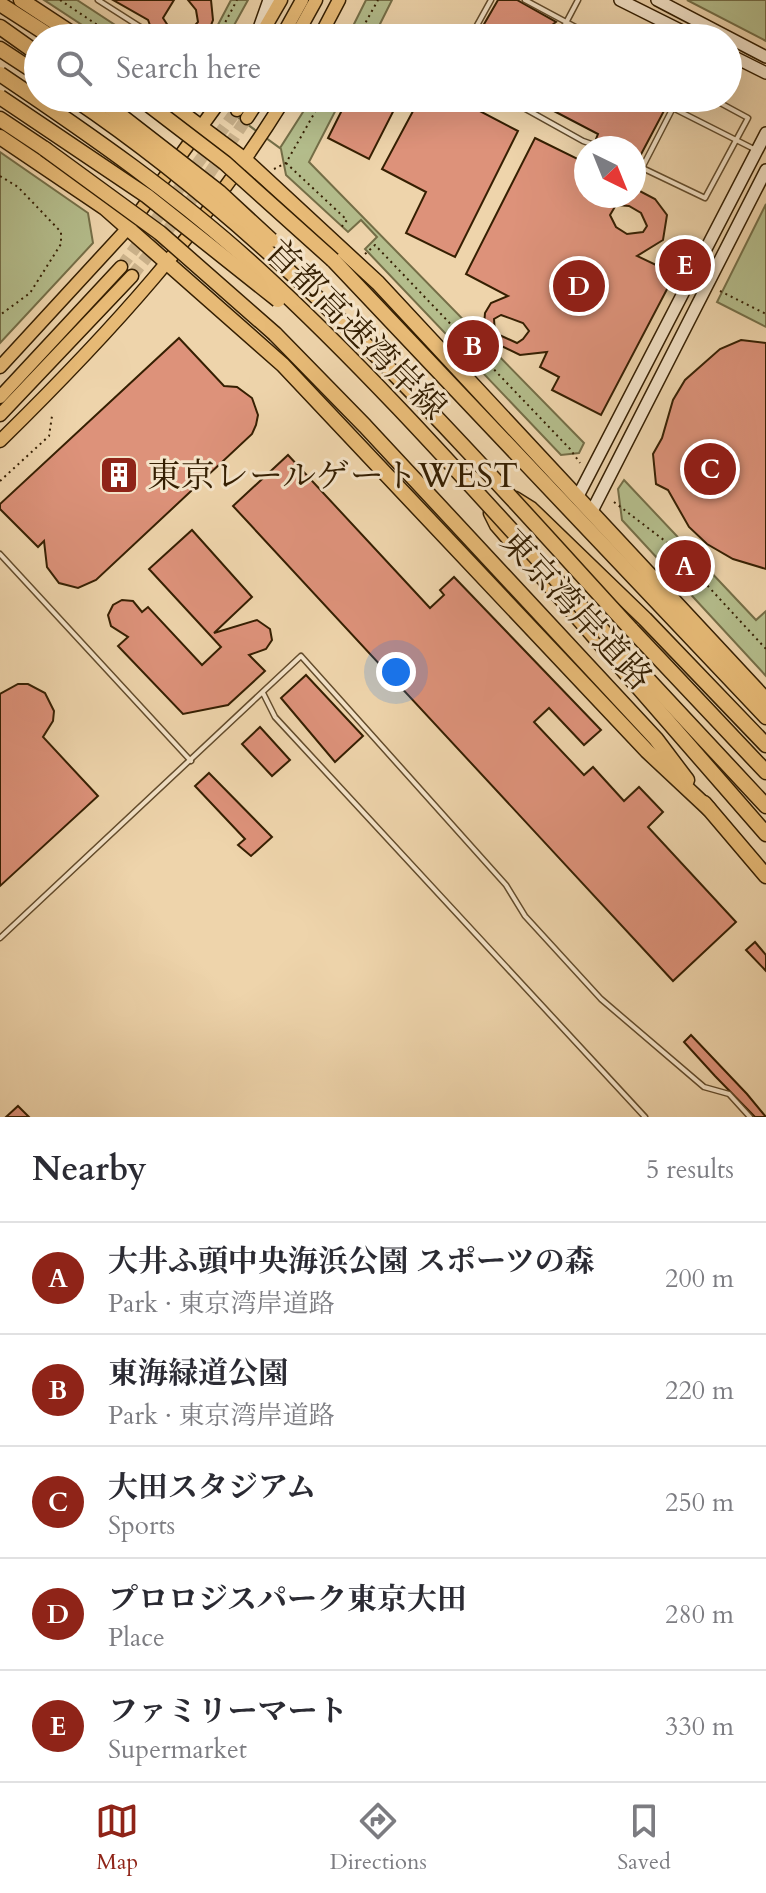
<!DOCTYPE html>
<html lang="en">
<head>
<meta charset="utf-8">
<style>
  :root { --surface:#fff; --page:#f2f2f3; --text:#2b2b33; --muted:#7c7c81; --line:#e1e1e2; --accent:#8f2418 }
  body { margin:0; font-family:Cardo,"Noto Serif JP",serif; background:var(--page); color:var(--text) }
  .compass { position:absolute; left:574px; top:136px; width:72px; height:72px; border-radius:50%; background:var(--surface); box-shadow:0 8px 32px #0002; rotate:137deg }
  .you { position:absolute; left:396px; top:672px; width:28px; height:28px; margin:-20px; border:6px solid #fff; border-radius:50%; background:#1a73e8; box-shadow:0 0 0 12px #1a73e833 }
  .badge { display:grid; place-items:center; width:52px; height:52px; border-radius:50%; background:var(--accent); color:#fff; font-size:26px; font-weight:700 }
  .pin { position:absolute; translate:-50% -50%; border:4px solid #fff; box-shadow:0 2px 8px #0006 }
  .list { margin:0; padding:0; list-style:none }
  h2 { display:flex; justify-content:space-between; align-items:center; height:104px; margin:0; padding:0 32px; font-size:34px }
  h2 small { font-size:26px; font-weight:400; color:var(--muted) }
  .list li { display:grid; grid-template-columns:52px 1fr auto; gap:24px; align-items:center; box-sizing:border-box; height:112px; padding:0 32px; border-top:2px solid var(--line) }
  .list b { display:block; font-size:30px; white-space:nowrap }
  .list p { margin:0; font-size:26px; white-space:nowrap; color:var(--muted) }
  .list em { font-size:26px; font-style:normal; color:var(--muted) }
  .icon { flex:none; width:44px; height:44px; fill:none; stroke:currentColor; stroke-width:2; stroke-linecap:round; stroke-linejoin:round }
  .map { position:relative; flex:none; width:766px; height:1117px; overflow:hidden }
  .search { position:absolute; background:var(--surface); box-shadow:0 8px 32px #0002; left:24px; right:24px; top:24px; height:88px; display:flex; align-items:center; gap:20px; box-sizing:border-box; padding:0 28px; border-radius:44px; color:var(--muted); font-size:30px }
  .sheet { height:664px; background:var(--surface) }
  nav { display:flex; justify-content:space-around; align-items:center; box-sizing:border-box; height:112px; border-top:2px solid var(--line); background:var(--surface); font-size:22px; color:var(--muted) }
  nav a { display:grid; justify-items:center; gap:4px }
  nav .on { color:var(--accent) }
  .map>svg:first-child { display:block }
  .green { fill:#b4bd8c; stroke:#746e47; stroke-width:2 }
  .building { fill:#dd927a; stroke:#351f02; stroke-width:2; fill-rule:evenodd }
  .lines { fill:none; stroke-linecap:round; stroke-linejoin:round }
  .primary-tunnel { stroke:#c9b089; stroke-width:12; stroke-dasharray:12 6; stroke-linecap:butt }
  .lane-casing { stroke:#634c2c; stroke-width:7 }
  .secondary-casing { stroke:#351f02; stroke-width:14 }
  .primary-casing { stroke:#351f02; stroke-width:15 }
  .highway-casing { stroke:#351f02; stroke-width:17 }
  .path { stroke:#351f02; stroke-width:2; stroke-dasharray:2 4; stroke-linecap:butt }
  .lane { stroke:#f4e3c8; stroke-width:4 }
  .secondary { stroke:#f4e3c8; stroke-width:11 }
  .primary { stroke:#e7ba76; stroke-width:12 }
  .highway { stroke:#e7ba76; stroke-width:14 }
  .highway-bridge-casing { stroke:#351f02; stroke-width:17; stroke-linecap:butt }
  .highway-bridge { stroke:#e7ba76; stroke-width:14 }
  .labels { text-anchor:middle; stroke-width:6; stroke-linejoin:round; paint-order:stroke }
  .street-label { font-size:34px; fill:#351f02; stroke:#f4e3c8 }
  .poi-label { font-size:34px; fill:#351f02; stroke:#f4e3c8; text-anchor:start }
</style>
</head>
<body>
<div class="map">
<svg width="766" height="1117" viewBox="0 0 766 1117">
  <rect width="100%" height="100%" fill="#eed4ab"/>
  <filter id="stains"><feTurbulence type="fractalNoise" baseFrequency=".0025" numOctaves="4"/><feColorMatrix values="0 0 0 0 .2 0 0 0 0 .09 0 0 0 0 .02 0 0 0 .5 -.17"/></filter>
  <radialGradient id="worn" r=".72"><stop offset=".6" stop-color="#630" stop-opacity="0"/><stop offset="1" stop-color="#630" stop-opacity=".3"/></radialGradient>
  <g class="green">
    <polygon points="44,0 77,0 135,38 102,38"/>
    <polygon points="231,0 248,0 227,38 211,38"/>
    <polygon points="366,0 392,0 373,38 347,38"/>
    <polygon points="687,0 766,0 766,41"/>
    <polygon points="211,98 280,148 312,98 342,98 309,162 584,443 579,453 561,455 365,249 377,237 361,220 348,232 286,175 281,149"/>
    <polygon points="0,152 88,213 93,243 0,343"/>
    <polygon points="766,204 766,327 717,302"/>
    <polygon points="624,480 756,620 766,611 766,676 622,520 618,489"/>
  </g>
  <g class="building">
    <polygon points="113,0 174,0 163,18 176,38 155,38 148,20"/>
    <polygon points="188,0 211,0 213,20 206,38 183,38 198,22 196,10"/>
    <polygon points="498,0 517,0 556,22 547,29 548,38 476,38"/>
    <polygon points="348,98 400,98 369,159 328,138"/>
    <polygon points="420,98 455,98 518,131 455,257 406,233 426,192 382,169"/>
    <polygon points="529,98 646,98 665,109 638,160 634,159 634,148 613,148 596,139 598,134"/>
    <path d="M535 138 586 163V196H634V188L655 199 667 215 663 240 637 256 675 274 601 415 552 390 559 377 540 367 547 352 520 355 491 341 484 325 485 313 491 303 508 296 466 274ZM616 205 629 206 641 213 647 226 643 232 627 234 616 227 610 215ZM501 315 523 323 529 331 523 339 517 343 495 333 494 319Z"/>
    <polygon points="179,338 224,386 237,387 252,398 258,415 256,425 252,434 96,580 78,588 59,583 47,567 44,541 38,547 0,509 0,504"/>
    <polygon points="741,340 766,343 766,569 733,559 707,544 689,527 668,490 656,484 653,454 662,438 673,400 685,380 720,349"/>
    <polygon points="288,455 430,608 444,595 440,590 454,577 601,730 584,745 549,708 534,722 584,775 593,767 624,801 639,787 663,812 648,827 736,922 673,981 233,506"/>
    <polygon points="192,530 252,597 214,633 257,620 270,629 272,640 266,649 249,655 265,671 228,705 183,714 118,646 128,637 111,626 108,615 113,605 122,600 133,601 142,612 148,607 202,665 221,647 149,569"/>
    <polygon points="306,675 363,736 335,762 281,698"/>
    <polygon points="18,684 28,684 45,693 54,711 53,721 43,737 98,796 0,886 0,694"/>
    <polygon points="260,727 290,760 272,776 242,744"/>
    <polygon points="209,773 272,837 251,856 238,845 245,839 195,786"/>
    <polygon points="755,942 766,955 766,971 746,950"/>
    <polygon points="691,1035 747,1094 766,1117 755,1117 715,1076 684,1042"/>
    <polygon points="18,1106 29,1117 6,1117"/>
  </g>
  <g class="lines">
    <g class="primary-tunnel">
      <polyline points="121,267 237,110"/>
      <polyline points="132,276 192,199 247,118"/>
    </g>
    <defs>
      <g id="lane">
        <polyline points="98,0 145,30"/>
        <polyline points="525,0 596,38"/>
        <polyline points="551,32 563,38"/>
        <polyline points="559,36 578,0"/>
        <polyline points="470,38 491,0"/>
        <polyline points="506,98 583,141 603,148"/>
        <polyline points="653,98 754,149"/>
        <polyline points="634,164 705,198 748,118 711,98"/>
        <polyline points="642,168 678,98"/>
        <polyline points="0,554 191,761"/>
        <polyline points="263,693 275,717 645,1117"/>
        <polyline points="0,938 301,656 506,885 525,916 601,999 704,1087 729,1094 750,1117"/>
      </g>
      <g id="secondary">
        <polyline points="620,0 696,38"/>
        <polyline points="657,0 766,57"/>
        <polyline points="257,34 269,0"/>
        <polyline points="728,54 766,73"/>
        <polyline points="578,496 766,133"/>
        <polyline points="592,511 766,170"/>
      </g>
      <g id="primary">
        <polyline points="259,38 281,0"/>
        <polyline points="281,38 302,0"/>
        <polyline points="295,38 316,0"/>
        <polyline points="319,38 339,0"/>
        <polyline points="237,110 244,98"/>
        <polyline points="247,118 260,98"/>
        <polyline points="0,367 128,228 222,98"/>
        <polyline points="0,397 121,267"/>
        <polyline points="0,415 132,276"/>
        <path d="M0 441C112 331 202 232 285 98"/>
      </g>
      <g id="highway">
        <polyline points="21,0 79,38"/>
        <polyline points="0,4 53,38"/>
        <polyline points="0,27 38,54"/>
        <polyline points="0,49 38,74"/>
        <polyline points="162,98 245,160 378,283 766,700"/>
        <polyline points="0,119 45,149"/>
        <polyline points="0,137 105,208 283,365 647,751 709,809"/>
        <polyline points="333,260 766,717"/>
        <polyline points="275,334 365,426 656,739 687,780"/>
        <polyline points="515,499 531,509 645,619 766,745"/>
        <polyline points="491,513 497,525 766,834"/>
        <polyline points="631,629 766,772"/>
        <polyline points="616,645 766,806"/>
        <polyline points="704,803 766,876"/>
      </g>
    </defs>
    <use href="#lane" class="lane-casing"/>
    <use href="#secondary" class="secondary-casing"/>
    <use href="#primary" class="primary-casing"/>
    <use href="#highway" class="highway-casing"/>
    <g class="path">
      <polyline points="60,0 117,38"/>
      <polyline points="217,38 237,0"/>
      <polyline points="357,38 378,0"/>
      <polyline points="636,104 639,98"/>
      <polyline points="286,163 347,220 340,229"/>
      <polyline points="274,169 286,163 323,98"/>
      <polyline points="0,176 18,187 61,232 61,244 30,293 0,315"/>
      <polyline points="365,254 375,245 570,449 580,463"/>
      <polyline points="720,291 766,314"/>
      <polyline points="0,481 49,436 52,416"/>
      <polyline points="614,502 669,544 766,649"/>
    </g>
    <use href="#lane" class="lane"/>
    <use href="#secondary" class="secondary"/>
    <use href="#primary" class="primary"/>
    <use href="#highway" class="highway"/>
    <defs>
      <g id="highway-bridge">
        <path d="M0 74C89 134 177 195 256 267 384 384 498 517 616 645"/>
        <polyline points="0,97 147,196 278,300"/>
        <path d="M73 98C288 243 457 439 631 629"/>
        <polyline points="98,98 219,192 271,240"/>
        <polyline points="140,98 225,163 333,260"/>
        <polyline points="45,149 160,233 275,334"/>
      </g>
    </defs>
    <use href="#highway-bridge" class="highway-bridge-casing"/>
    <use href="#highway-bridge" class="highway-bridge"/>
  </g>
  <defs>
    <symbol id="building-square" viewBox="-11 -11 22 22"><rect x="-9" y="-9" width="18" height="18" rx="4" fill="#8f2418" stroke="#f4e3c8"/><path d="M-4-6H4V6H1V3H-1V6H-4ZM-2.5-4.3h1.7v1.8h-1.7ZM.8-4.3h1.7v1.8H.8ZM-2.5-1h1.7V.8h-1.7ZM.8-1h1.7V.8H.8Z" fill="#fff"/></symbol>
  </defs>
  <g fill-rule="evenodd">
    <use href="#building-square" x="97" y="453" width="44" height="44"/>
  </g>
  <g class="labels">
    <g class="street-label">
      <text transform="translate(357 329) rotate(45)" y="12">首都高速湾岸線</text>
      <text transform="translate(577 609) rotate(47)" y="12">東京湾岸道路</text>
    </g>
    <g class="poi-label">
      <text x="147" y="487">東京レールゲートWEST</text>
    </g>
  </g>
  <rect width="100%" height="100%" filter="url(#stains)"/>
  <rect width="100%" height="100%" fill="url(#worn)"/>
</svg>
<svg class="compass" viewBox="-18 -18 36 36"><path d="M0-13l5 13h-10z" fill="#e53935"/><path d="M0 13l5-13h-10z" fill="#7c7c81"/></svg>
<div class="you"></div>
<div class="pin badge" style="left:685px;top:566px">A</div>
<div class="pin badge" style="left:473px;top:346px">B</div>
<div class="pin badge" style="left:710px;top:469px">C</div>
<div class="pin badge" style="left:579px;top:286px">D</div>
<div class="pin badge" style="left:685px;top:265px">E</div>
<div class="search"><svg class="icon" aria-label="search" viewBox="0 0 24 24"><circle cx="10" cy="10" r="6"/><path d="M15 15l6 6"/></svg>Search here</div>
</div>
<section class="sheet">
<h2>Nearby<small>5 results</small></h2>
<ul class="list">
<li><span class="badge">A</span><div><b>大井ふ頭中央海浜公園 スポーツの森</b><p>Park · 東京湾岸道路</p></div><em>200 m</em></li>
<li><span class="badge">B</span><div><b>東海緑道公園</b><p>Park · 東京湾岸道路</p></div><em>220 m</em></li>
<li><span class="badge">C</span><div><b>大田スタジアム</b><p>Sports</p></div><em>250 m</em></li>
<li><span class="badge">D</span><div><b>プロロジスパーク東京大田</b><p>Place</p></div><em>280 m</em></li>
<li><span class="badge">E</span><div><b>ファミリーマート</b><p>Supermarket</p></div><em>330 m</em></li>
</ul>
</section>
<nav>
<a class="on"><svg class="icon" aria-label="map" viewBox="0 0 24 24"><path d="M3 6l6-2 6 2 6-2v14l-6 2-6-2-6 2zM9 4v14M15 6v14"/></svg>Map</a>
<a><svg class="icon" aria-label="directions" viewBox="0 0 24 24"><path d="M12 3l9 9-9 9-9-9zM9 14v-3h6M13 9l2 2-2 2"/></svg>Directions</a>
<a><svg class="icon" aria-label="saved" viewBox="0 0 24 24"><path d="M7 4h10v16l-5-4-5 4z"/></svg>Saved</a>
</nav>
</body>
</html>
